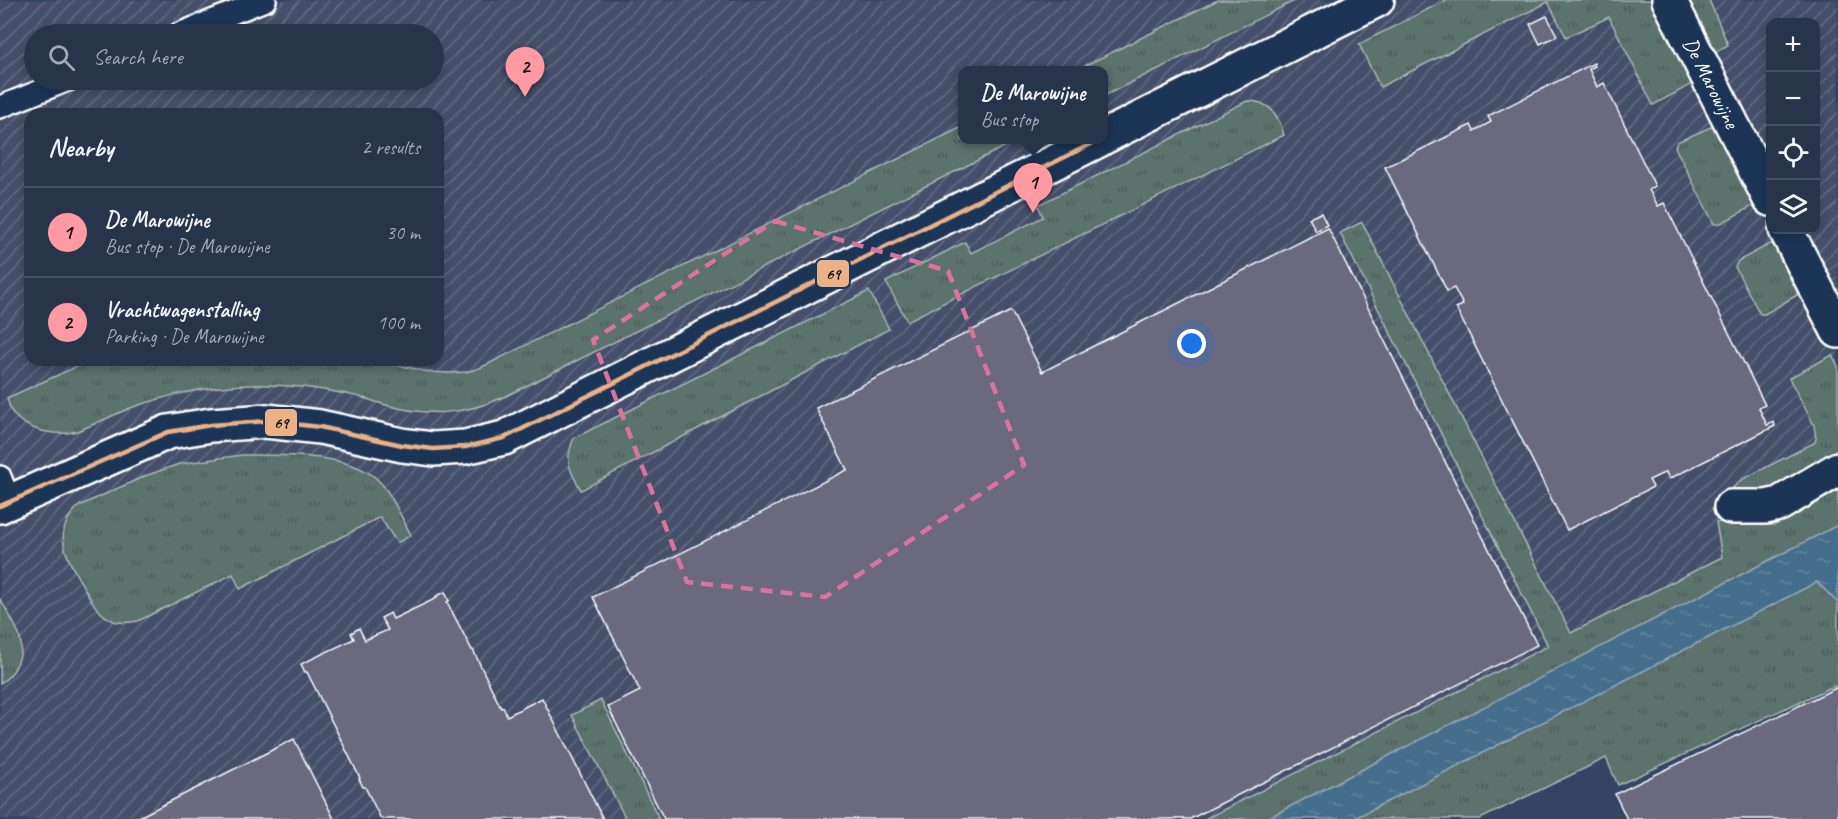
<!DOCTYPE html>
<html lang="en">
<head>
<meta charset="utf-8">
<style>
  :root { --surface:#27344a; --page:#333f54; --text:#f1f3f6; --muted:#a4aab5; --line:#434f62; --accent:#ff9aa2 }
  body { margin:0; font-family:Caveat,sans-serif; background:var(--page); color:var(--text) }
  .controls { position:absolute; right:18px; top:18px; display:grid; overflow:hidden; border-radius:12px; box-shadow:0 3px 9px #0003 }
  .controls button { width:54px; height:54px; display:grid; place-items:center; padding:0; border:0; border-bottom:2px solid var(--line); background:var(--surface); color:var(--text); font:30px sans-serif }
  .you { position:absolute; left:1192px; top:344px; width:21px; height:21px; margin:-15px; border:4px solid #fff; border-radius:50%; background:#1a73e8; box-shadow:0 0 0 9px #1a73e833 }
  .badge { display:grid; place-items:center; width:39px; height:39px; border-radius:50%; background:var(--accent); color:#111; font-size:20px; font-weight:700 }
  .pin { position:absolute; translate:-50% -50px; filter:drop-shadow(0 2px 3px #0008) }
  .pin::after { content:''; position:absolute; top:32px; width:21px; height:18px; background:inherit; clip-path:polygon(0 0,100% 0,50% 100%) }
  .popup { position:absolute; left:958px; top:66px; width:150px; height:78px; box-sizing:border-box; display:grid; place-content:center; border-radius:12px; background:var(--surface); filter:drop-shadow(0 2px 4px #0005); font-size:20px; white-space:nowrap; color:var(--muted) }
  .popup b { font-size:22px; color:var(--text) }
  .popup::after { content:''; position:absolute; left:50%; top:100%; margin-left:-12px; border:12px solid transparent; border-top-color:var(--surface) }
  .list { margin:0; padding:0; list-style:none }
  h2 { display:flex; justify-content:space-between; align-items:center; height:78px; margin:0; padding:0 24px; font-size:26px }
  h2 small { font-size:20px; font-weight:400; color:var(--muted) }
  .list li { display:grid; grid-template-columns:39px 1fr auto; gap:18px; align-items:center; box-sizing:border-box; height:90px; padding:0 24px; border-top:2px solid var(--line) }
  .list b { display:block; font-size:22px; white-space:nowrap }
  .list p { margin:0; font-size:20px; white-space:nowrap; color:var(--muted) }
  .list em { font-size:20px; font-style:normal; color:var(--muted) }
  .icon { flex:none; width:33px; height:33px; fill:none; stroke:currentColor; stroke-width:2; stroke-linecap:round; stroke-linejoin:round }
  .map { position:relative; flex:none; width:1838px; height:819px; overflow:hidden }
  .search { position:absolute; background:var(--surface); box-shadow:0 3px 9px #0003; left:24px; top:24px; width:420px; height:66px; display:flex; align-items:center; gap:15px; box-sizing:border-box; padding:0 21px; border-radius:33px; color:var(--muted); font-size:22px }
  .panel { position:absolute; background:var(--surface); box-shadow:0 3px 9px #0003; left:24px; top:108px; width:420px; height:258px; border-radius:18px }
  .map>svg:first-child { display:block }
  .industrial { fill:url(#industrial-furrows); fill-rule:evenodd }
  .grass { fill:url(#grass-tufts); stroke:#adb8b6; stroke-width:1.5 }
  .water { fill:url(#water-ripples); stroke:#8fa8ba; stroke-width:1.5 }
  .building { fill:#6a697e; stroke:#fff; stroke-width:1.5 }
  .lines { fill:none; stroke-linecap:round; stroke-linejoin:round }
  .service-casing { stroke:#fff; stroke-width:26 }
  .minor-casing { stroke:#fff; stroke-width:38 }
  .tertiary-casing { stroke:#fff; stroke-width:38 }
  .service { stroke:#1d3557; stroke-width:21 }
  .minor { stroke:#1d3557; stroke-width:33 }
  .tertiary { stroke:#1d3557; stroke-width:33 }
  .bus-1-casing { stroke:#1d3557; stroke-width:9 }
  .bus-1 { stroke:#ebb288; stroke-width:4.5 }
  .marked { fill:none; stroke:#da749d; stroke-width:4.5; stroke-dasharray:12 8; stroke-linejoin:round }
  .labels { text-anchor:middle; stroke-width:4.5; stroke-linejoin:round; paint-order:stroke }
  .street-label { font-size:21px; fill:#fff; stroke:#1d3557 }
  .line-badge { stroke:#1d3557; stroke-width:2 }
  .pale-badge-label { font-size:16px; text-anchor:middle; font-weight:bold; fill:#111 }
</style>
</head>
<body>
<div class="map">
<svg width="1838" height="819" viewBox="0 0 1838 819">
  <defs>
    <pattern id="industrial-furrows" width="10" height="10" patternUnits="userSpaceOnUse" patternTransform="scale(1.5)"><rect width="10" height="10" fill="#44506b"/><path d="M-1 1l2-2M0 10L10 0M9 11l2-2" fill="none" stroke="#606a81"/></pattern>
    <pattern id="grass-tufts" width="24" height="20" patternUnits="userSpaceOnUse" patternTransform="scale(1.5)"><rect width="24" height="20" fill="#5b726d"/><path d="M3 7l-1-3M5 7V3M7 7l1-3M15 17l-1-3M17 17v-4M19 17l1-3" fill="none" stroke="#525b59"/></pattern>
    <pattern id="water-ripples" width="26" height="14" patternUnits="userSpaceOnUse" patternTransform="scale(1.5)"><rect width="26" height="14" fill="#446e8c"/><path d="M2 4q2-2 4 0t4 0M15 11q2-2 4 0t4 0" fill="none" stroke="#60849d"/></pattern>
  </defs>
  <rect width="100%" height="100%" fill="#344563"/>
  <filter id="ink" filterUnits="userSpaceOnUse"><feTurbulence type="fractalNoise" baseFrequency=".0167" numOctaves="2"/><feDisplacementMap in="SourceGraphic" scale="12" xChannelSelector="R" yChannelSelector="G"/><feConvolveMatrix kernelMatrix="1 2 1 2 8 2 1 2 1" color-interpolation-filters="sRGB"/></filter>
  <g filter="url(#ink)">
    <path class="industrial" d="M0 0H1838V564L1340 819H0ZM1770 22H1816V230H1770ZM34 34H434V80H34ZM962 70H1104V140H962ZM30 114H438V360H30Z"/>
    <g class="grass">
      <polygon points="1218,0 1296,0 1104,96 1104,70 1076,70"/>
      <polygon points="1446,0 1653,0 1696,82 1653,105 1609,17 1566,37 1548,2 1380,87 1359,44"/>
      <polygon points="1689,0 1709,0 1728,45 1715,52"/>
      <path d="M1247 101C1270 101 1278 114 1284 135L907 321 886 282 965 242 971 253 1043 217 1038 205Z"/>
      <polygon points="1715,125 1754,202 1753,206 1719,224 1714,224 1675,147 1677,142"/>
      <path d="M962 127V140H1018L506 396C465 415 430 417 386 405 375 402 363 397 351 395 309 386 263 382 220 387 191 390 163 397 136 406 116 413 97 424 77 431 57 437 28 431 14 415 10 410 9 404 7 398L91 360H375L429 372 449 373 466 372 480 368Z"/>
      <polygon points="1362,222 1571,633 1722,557 1716,522 1775,525 1838,490 1838,525 1266,819 1205,819 1548,646 1340,233"/>
      <polygon points="1770,244 1777,246 1798,286 1797,295 1765,314 1760,314 1735,267 1738,261"/>
      <path d="M869 291 889 329 581 490C569 470 564 461 574 438Z"/>
      <polygon points="1832,355 1838,366 1838,448 1827,461 1768,493 1728,493 1741,480 1814,443 1816,439 1814,425 1789,378"/>
      <path d="M242 455C280 455 349 453 377 479 391 492 402 519 411 535L397 543 380 517 240 589 233 574 138 621C130 622 121 624 114 621 98 615 91 600 83 586 67 558 50 532 79 506L145 476 179 464Z"/>
      <polygon points="1817,582 1838,603 1838,693 1834,686 1618,785 1606,758 1480,819 1353,819"/>
      <path d="M0 599C6 610 17 626 20 638 24 655 15 675 0 683Z"/>
      <polygon points="601,700 659,819 626,819 572,715"/>
    </g>
    <polygon class="water" points="1838,525 1838,603 1817,582 1353,819 1266,819"/>
    <g class="building">
      <polygon points="1547,16 1557,36 1540,44 1530,24"/>
      <polygon points="1594,63 1595,66 1589,69 1597,87 1604,83 1655,186 1649,190 1658,206 1664,203 1765,405 1759,408 1767,425 1774,422 1775,426 1669,479 1666,472 1649,480 1653,487 1567,530 1456,308 1463,305 1454,288 1447,291 1385,167 1471,125 1474,131 1491,122 1488,116"/>
      <polygon points="1321,213 1327,225 1316,231 1309,218"/>
      <polygon points="1328,228 1537,645 1190,819 664,819 608,707 640,691 593,597 847,470 816,408 1011,311 1042,372"/>
      <polygon points="445,592 449,601 447,602 472,650 473,650 501,708 503,707 507,716 542,698 603,819 381,819 365,787 363,787 359,779 360,778 307,672 305,672 301,664 354,639 351,633 359,628 365,640 388,630 381,618 390,613 393,619 437,598 436,596"/>
      <polygon points="1838,687 1838,819 1627,819 1615,794"/>
      <polygon points="294,739 334,819 133,819 141,816"/>
    </g>
    <g class="lines">
      <defs>
        <g id="service">
          <polyline points="179,34 265,0"/>
          <polyline points="0,107 68,80"/>
          <polyline points="0,477 10,502"/>
        </g>
        <g id="minor">
          <path id="s1" d="M1669 0 1770 199"/>
          <polyline points="1786,230 1838,331"/>
          <polyline points="1731,507 1766,507 1779,504 1838,469"/>
        </g>
        <g id="tertiary">
          <polyline points="1104,137 1377,0"/>
          <polyline points="0,506 168,432 211,425 266,421 320,427 402,445 433,449 465,447 504,438 1099,140"/>
        </g>
      </defs>
      <use href="#service" class="service-casing"/>
      <use href="#minor" class="minor-casing"/>
      <use href="#tertiary" class="tertiary-casing"/>
      <use href="#service" class="service"/>
      <use href="#minor" class="minor"/>
      <use href="#tertiary" class="tertiary"/>
      <defs>
        <polyline id="bus-1" points="0,506 168,432 211,425 266,421 320,427 402,445 433,449 465,447 504,438 1099,140"/>
      </defs>
      <use href="#bus-1" class="bus-1-casing"/>
      <use href="#bus-1" class="bus-1"/>
    </g>
  </g>
  <path class="marked" d="M775 221 948 271 1024 465 825 597 687 582 593 340Z"/>
  <g class="labels">
    <g class="street-label">
      <text dy="7" stroke="none"><textPath href="#s1" startOffset="93">De Marowijne</textPath></text>
    </g>
  </g>
  <g class="line-badge">
    <rect x="816" y="259" width="34" height="29" rx="6" fill="#ebb288"/>
    <rect x="264" y="408" width="34" height="29" rx="6" fill="#ebb288"/>
  </g>
  <g class="pale-badge-label">
    <text x="833" y="279">69</text>
    <text x="281" y="428">69</text>
  </g>
</svg>
<div class="controls">
<button>+</button>
<button>−</button>
<button><svg class="icon" aria-label="locate" viewBox="0 0 24 24"><circle cx="12" cy="12" r="6"/><path d="M12 2v4M12 18v4M2 12h4M18 12h4"/></svg></button>
<button><svg class="icon" aria-label="layers" viewBox="0 0 24 24"><path d="M12 4l9 5-9 5-9-5zM3 14l9 5 9-5"/></svg></button>
</div>
<div class="you"></div>
<div class="pin badge" style="left:1033px;top:213px">1</div>
<div class="popup"><b>De Marowijne</b>Bus stop</div>
<div class="pin badge" style="left:525px;top:97px">2</div>
<div class="search"><svg class="icon" aria-label="search" viewBox="0 0 24 24"><circle cx="10" cy="10" r="6"/><path d="M15 15l6 6"/></svg>Search here</div>
<section class="panel">
<h2>Nearby<small>2 results</small></h2>
<ul class="list">
<li><span class="badge">1</span><div><b>De Marowijne</b><p>Bus stop · De Marowijne</p></div><em>30 m</em></li>
<li><span class="badge">2</span><div><b>Vrachtwagenstalling</b><p>Parking · De Marowijne</p></div><em>100 m</em></li>
</ul>
</section>
</div>
</body>
</html>
